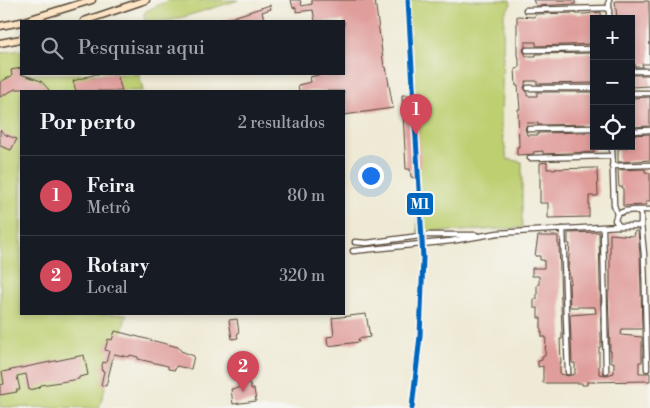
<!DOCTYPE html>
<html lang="pt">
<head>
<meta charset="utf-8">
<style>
  :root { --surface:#171b24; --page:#242831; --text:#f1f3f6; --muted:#9ea1a6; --line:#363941; --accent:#d1495b }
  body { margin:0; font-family:"Libre Bodoni",serif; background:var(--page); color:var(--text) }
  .controls { position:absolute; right:15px; top:15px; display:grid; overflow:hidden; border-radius:0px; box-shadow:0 2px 8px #0003 }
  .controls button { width:45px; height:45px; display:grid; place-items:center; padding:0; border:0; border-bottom:1px solid var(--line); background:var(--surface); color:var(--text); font:25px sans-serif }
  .you { position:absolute; left:370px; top:175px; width:18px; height:18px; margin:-12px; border:4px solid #fff; border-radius:50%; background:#1a73e8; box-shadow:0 0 0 8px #1a73e833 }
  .badge { display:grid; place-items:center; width:32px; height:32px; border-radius:50%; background:var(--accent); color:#fff; font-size:16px; font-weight:700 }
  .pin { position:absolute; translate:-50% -41px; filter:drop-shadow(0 1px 2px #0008) }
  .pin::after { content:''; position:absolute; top:26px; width:18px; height:15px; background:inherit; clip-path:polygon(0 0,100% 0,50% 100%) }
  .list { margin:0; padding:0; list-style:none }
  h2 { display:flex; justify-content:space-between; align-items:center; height:65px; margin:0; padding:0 20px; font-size:21px }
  h2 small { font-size:16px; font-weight:400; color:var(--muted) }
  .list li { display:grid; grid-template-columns:32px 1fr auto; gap:15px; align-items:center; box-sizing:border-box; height:80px; padding:0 20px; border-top:1px solid var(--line) }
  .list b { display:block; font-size:19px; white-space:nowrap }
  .list p { margin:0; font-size:16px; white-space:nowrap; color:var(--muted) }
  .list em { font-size:16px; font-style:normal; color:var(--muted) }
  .icon { flex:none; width:28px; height:28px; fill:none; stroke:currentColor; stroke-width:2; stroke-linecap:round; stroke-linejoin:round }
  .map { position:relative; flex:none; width:650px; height:408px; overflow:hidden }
  .search { position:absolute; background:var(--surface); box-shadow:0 2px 8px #0003; left:20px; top:20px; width:325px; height:55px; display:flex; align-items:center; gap:12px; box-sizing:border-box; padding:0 18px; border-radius:0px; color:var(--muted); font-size:19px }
  .panel { position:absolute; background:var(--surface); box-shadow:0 2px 8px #0003; left:20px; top:90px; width:325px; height:225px; border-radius:0px }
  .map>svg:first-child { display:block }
  .green { fill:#becf71; stroke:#7c7c48 }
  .building { fill:#e09e9b }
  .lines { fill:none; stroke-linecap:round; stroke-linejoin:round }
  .minor-casing { stroke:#564739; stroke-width:7 }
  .secondary-casing { stroke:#564739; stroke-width:9 }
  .minor { stroke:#fff; stroke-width:4.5 }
  .secondary { stroke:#fde5c5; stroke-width:6 }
  .metro-1-casing { stroke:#f6f6f2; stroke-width:9 }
  .metro-1 { stroke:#0065bd; stroke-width:5 }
  .line-badge { stroke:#f6f6f2; stroke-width:2 }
  .badge-label { font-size:14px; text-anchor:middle; font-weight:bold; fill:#fff }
</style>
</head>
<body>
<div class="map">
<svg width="650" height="408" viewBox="0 0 650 408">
  <rect width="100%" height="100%" fill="#f6f6f2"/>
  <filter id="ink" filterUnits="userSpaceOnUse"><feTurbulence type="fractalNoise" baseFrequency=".02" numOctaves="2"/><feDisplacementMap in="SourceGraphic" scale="10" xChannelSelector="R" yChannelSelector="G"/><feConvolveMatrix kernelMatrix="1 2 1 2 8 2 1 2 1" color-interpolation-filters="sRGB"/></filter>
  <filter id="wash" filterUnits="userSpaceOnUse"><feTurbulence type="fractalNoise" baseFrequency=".0096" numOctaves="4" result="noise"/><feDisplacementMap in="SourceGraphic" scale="20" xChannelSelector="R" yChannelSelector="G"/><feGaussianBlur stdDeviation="1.12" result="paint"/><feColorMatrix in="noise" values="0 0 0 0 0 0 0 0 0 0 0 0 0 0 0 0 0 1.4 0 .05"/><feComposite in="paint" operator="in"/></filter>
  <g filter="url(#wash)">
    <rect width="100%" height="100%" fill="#efead5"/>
    <g class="green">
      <polygon points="170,0 239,0 170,21 145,21 144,14 146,11"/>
      <polygon points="406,0 510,0 511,4 504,15 501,126 507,159 522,162 522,228 418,233"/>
      <polygon points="21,50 21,74 139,74 143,91 21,91 21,314 127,314 99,408 0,407 0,53"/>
    </g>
    <g id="blocks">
      <g class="building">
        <polygon points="291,0 300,0 302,6 312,4 312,0 375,0 384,67 386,67 393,108 344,115 344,91 299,91 298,85 311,82 310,77 322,74 344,74 344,21 315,21 313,10 296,12 296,7 293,8"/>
        <polygon points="533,0 575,0 575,4 536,6"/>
        <polygon points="615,1 649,1 650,64 642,64 643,67 635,67 635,64 631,64 631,19 617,18"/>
        <polygon points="270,5 271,9 262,12 264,19 255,21 221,21"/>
        <polygon points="601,12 601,19 594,19 594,44 536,46 536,42 525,42 525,46 523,50 526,56 536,56 536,54 592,53 594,54 594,83 537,84 537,81 526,81 524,88 527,92 527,96 537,96 537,92 594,92 594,124 538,125 538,123 527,123 525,129 527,135 538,135 538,133 594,132 594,152 543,154 543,151 533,152 534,154 517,155 517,147 519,147 518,109 520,109 518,86 516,86 515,69 519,68 519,58 517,56 517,16 534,17 536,14 576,13 576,14 584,14"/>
        <polygon points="21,68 21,74 41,81 50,91 31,91 24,89 15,89 0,97 0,82 12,76 11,70"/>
        <polygon points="96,74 117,74 122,91 76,91 73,81"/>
        <polygon points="631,75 650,75 650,86 631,87"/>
        <polygon points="402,95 417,95 421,168 417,169 417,177 415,178 411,177 410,169 406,169"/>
        <polygon points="650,97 650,126 631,127 631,98"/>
        <polygon points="0,130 6,135 17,139 11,150 0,146"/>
        <polygon points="650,134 650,160 618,162 618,149 627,148 627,146 631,146 631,135"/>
        <polygon points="547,162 547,169 597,168 598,196 589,196 589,217 548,218 548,203 540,203 540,163"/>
        <polygon points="645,169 645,172 650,173 650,201 646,201 646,205 623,206 623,187 619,187 618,170"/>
        <polygon points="638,231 640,254 642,329 622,329 621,335 642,337 642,362 639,362 639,373 650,373 650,381 587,382 587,385 582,385 582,383 543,383 543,366 538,367 538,361 542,360 542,356 545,356 546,337 542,337 542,332 541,332 541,318 538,318 538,308 534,308 534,299 537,299 537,285 539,284 539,276 532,276 532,268 544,268 544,260 540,260 540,256 535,256 538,236 558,236 558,244 559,244 562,331 562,339 560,339 561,363 560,363 560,374 569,376 575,374 575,363 572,363 570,315 596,313 595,307 570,307 569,283 571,283 568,268 570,244 568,244 568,233 599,232 601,339 601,347 599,347 599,374 607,375 614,373 614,362 611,362 611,351 610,351 608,291 610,291 610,234 633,236 634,232"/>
        <polygon points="366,314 370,337 358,339 359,342 328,346 327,337 334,336 332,318"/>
        <polygon points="237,319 239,333 237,334 238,338 232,339 229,320"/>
        <polygon points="115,331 178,347 181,351 194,356 191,369 176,366 175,370 168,369 168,366 138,359 138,357 130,355 129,357 114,354 106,386 101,385 104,371 101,370 103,362 106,363 109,351 105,350 108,339 112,340"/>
        <polygon points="84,355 88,375 79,377 79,379 41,385 38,388 29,390 26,374 17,376 20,390 16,390 17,392 0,395 0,385 4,384 2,372"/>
        <polygon points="250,383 251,389 254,389 256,401 233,404 231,389 239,388 239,385"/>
      </g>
    </g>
  </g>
  <g filter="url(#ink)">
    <use href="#blocks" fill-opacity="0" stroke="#564739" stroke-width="1"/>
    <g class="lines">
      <defs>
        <g id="minor">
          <polyline points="609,0 609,19"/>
          <polyline points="526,10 609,8"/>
          <polyline points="527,50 594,49"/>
          <polyline points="631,71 650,71"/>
          <polyline points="528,88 594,88"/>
          <polyline points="631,93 650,93"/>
          <polyline points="529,129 594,128"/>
          <polyline points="631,131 650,130"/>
          <polyline points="612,146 614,205 617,214"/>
          <polyline points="530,158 612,156"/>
          <polyline points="612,166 650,165"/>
          <polygon points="635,210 641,214 641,224 638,226 619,226 615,220 617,214 625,211"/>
          <polyline points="637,210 650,210"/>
          <polyline points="641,224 644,254 647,369"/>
          <polyline points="603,228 606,371"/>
          <polyline points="563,229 568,372"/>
          <polyline points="355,242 367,243 427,235 476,235"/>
          <polyline points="353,251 451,241 498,233 619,226"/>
        </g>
        <g id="secondary">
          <polyline points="24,21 92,0"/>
          <polyline points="84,21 146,0"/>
          <polyline points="0,26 21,22"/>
          <polyline points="0,43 21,39"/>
        </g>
      </defs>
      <use href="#minor" class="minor-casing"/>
      <use href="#secondary" class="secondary-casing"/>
      <use href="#minor" class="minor"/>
      <use href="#secondary" class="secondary"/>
      <defs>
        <polyline id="metro-1" points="408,0 423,258 420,336 412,408"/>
      </defs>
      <use href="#metro-1" class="metro-1-casing"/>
      <use href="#metro-1" class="metro-1"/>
    </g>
  </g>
  <rect class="line-badge" x="406" y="192" width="28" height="24" rx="5" fill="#0065bd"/>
  <g class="badge-label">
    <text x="420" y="209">M1</text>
  </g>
</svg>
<div class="controls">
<button>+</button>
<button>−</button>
<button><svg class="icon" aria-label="locate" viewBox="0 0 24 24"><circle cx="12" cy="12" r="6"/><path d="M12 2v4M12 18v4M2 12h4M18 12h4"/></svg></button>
</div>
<div class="you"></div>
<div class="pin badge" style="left:416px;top:135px">1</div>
<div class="pin badge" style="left:243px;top:392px">2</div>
<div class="search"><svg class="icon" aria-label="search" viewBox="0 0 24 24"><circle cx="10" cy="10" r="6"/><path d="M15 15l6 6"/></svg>Pesquisar aqui</div>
<section class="panel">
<h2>Por perto<small>2 resultados</small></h2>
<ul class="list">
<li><span class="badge">1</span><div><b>Feira</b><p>Metrô</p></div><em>80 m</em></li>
<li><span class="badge">2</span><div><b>Rotary</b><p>Local</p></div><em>320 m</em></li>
</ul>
</section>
</div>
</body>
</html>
